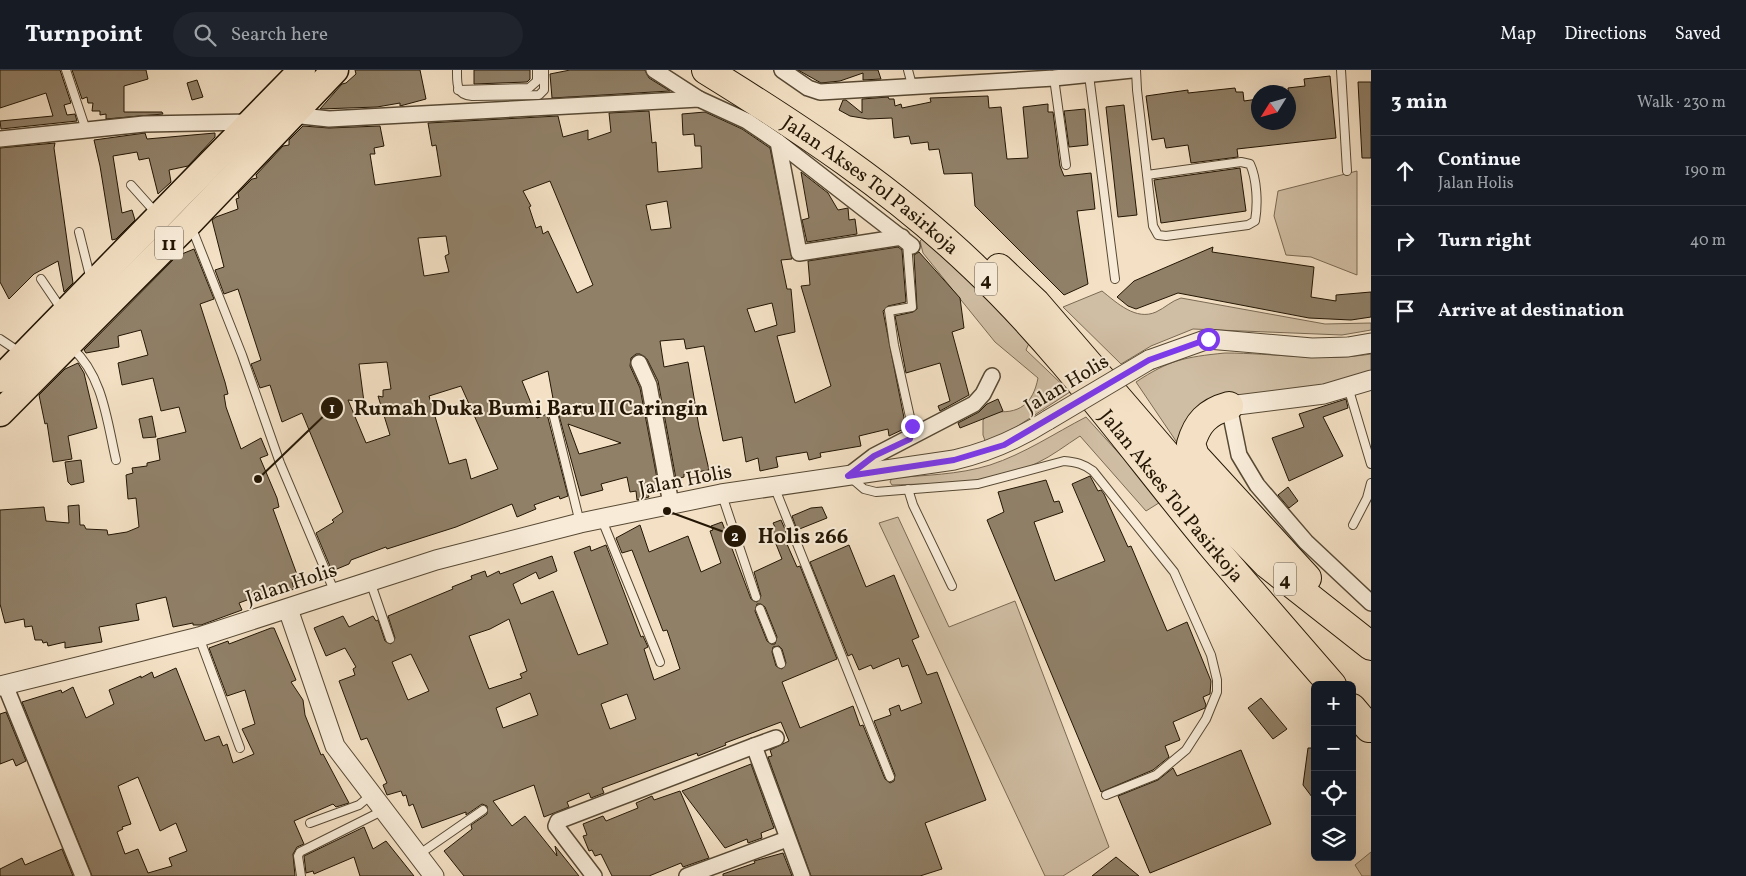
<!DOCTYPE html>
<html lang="en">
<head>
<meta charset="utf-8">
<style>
  :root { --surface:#171b24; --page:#20242c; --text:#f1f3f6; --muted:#9ea1a6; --line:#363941 }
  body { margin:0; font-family:Vollkorn,serif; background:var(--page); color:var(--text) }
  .controls { position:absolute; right:15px; bottom:15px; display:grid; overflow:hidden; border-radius:8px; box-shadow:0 5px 20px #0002 }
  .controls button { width:45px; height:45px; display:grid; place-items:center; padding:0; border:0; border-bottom:1px solid var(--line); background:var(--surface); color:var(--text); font:25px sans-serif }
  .compass { position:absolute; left:1251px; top:15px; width:45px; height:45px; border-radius:50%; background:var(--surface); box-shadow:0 5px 20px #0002; rotate:233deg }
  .stop { position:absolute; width:15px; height:15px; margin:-11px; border:4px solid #7c3aed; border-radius:50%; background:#fff }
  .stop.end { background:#7c3aed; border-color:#fff; box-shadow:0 1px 5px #0008 }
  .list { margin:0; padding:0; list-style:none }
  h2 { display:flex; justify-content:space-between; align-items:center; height:65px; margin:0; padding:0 20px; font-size:21px }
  h2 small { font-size:16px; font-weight:400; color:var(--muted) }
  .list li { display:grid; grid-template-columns:32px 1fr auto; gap:15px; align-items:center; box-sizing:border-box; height:70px; padding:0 20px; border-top:1px solid var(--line) }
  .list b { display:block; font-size:19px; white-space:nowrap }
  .list p { margin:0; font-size:16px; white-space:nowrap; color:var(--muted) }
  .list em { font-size:16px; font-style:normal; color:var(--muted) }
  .icon { flex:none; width:28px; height:28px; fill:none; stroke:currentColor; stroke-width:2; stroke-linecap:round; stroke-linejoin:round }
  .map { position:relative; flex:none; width:1371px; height:806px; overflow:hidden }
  header { display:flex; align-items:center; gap:30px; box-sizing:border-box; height:70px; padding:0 25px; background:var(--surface); border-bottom:1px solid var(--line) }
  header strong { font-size:24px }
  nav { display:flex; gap:28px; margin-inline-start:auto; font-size:18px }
  .search { width:350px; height:45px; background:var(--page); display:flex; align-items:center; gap:12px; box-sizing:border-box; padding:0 18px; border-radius:28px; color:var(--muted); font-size:19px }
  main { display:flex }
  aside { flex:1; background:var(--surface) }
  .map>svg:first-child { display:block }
  .green { fill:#d0bea4; stroke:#7a6a54 }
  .building { fill:#908068; stroke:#231604; fill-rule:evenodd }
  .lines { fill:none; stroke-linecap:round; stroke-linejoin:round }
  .service-casing { stroke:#574934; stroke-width:10 }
  .minor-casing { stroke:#574934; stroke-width:18 }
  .tertiary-casing { stroke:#574934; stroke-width:21 }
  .trunk-casing { stroke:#231604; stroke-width:29 }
  .motorway-casing { stroke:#231604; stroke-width:30 }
  .service { stroke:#f8ecd9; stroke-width:8 }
  .minor { stroke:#f8ecd9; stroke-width:15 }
  .tertiary { stroke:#f8ecd9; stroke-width:19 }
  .trunk { stroke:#f4e1c5; stroke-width:26 }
  .motorway { stroke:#f4e1c5; stroke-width:28 }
  .tertiary-bridge-casing { stroke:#574934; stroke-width:21; stroke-linecap:butt }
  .tertiary-bridge { stroke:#f8ecd9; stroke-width:19 }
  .route { stroke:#7c3aed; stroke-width:6 }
  .labels { text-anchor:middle; stroke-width:4; stroke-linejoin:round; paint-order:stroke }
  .shield { fill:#f8ecd9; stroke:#635644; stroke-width:1 }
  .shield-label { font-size:19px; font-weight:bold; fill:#231604 }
  .street-label { font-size:20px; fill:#231604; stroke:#f8ecd9 }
  .leader { fill:none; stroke:#231604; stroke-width:2 }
  .callout-dot { fill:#231604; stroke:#f8ecd9; stroke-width:2 }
  .mark-label { font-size:15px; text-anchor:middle; font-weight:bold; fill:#fff }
  .callout-label { font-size:21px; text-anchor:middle; font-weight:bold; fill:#231604; stroke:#f8ecd9; stroke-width:4; stroke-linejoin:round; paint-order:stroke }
</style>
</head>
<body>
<header>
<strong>Turnpoint</strong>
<div class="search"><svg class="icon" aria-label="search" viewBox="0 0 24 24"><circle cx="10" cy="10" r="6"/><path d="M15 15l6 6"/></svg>Search here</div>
<nav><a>Map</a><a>Directions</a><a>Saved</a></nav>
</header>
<main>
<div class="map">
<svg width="1371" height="806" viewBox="0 0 1371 806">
  <rect width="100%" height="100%" fill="#f4e1c5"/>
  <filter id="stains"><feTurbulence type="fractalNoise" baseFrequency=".004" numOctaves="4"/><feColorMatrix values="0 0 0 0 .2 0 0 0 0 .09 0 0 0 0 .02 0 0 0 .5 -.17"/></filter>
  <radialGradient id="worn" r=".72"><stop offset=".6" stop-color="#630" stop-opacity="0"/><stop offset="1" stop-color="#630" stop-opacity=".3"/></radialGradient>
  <g class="green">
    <polygon points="1357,101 1357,205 1311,187 1286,185 1274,146 1278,121"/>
    <path d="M925 166 1030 271 1026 280 1070 322 987 376 983 365V350L992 341C1019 345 1033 334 1038 308L995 272 923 183 920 171Z"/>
    <path d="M1102 221C1117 233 1136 251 1156 242 1165 238 1171 231 1181 228L1325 254 1371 253V260L1342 265 1193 259 1151 276 1121 294 1063 237Z"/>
    <path d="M1225 283C1274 283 1323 292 1371 284V301L1347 311 1218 331 1178 374 1136 312C1169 290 1185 287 1225 283Z"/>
    <path d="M1086 347 1162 431 1146 441 1080 366C1066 375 1052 386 1037 393 994 415 939 413 892 415L890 412 892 408C925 405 958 405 990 395 1024 384 1055 363 1086 347Z"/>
    <polygon points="898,447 949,557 1015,531 1109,777 1063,806 1045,806 879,453"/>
    <polygon points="1371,782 1371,806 1362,806 1355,795"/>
  </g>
  <g class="building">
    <polygon points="0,0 60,0 71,33 64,35 67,45 75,44 77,51 1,59 0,51 53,46 46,23 0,38"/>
    <polygon points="72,0 146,0 148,9 124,16 124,42 162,42 163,44 106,49 106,44 100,45 100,41 92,41 93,33 88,33 87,27 82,29"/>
    <polygon points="355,0 420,0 426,29 400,36 400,33 377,37 320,39 342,14 346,13 356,4"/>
    <polygon points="474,0 530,0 530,9 527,12 474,14"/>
    <polygon points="570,0 645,0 649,8 670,21 552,28 550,4"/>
    <polygon points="798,0 878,0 881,9 863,10 863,3 840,11 821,13"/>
    <polygon points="1330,6 1336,68 1237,79 1238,87 1191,93 1188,75 1166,78 1164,68 1152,70 1146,26 1188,20 1188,23 1235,18 1236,22 1243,22 1244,31 1258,29 1258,52 1288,52 1291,50 1288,18 1305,16 1304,9"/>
    <polygon points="197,10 203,27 192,30 187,13"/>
    <polygon points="1358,12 1371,12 1371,88 1362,88"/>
    <polygon points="988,26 989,38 1001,37 1007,89 1028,88 1023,37 1048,34 1048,42 1053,42 1060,96 1064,106 1091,103 1095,139 1077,141 1088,214 1064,225 975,136 972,103 944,104 939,79 929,80 928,72 911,74 909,66 894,68 892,48 868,49 850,46 839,40 843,30 846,30 862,43 862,29 888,27 889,29 894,29 895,36 901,34 902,38 931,32 930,28"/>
    <polygon points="1124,35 1137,145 1118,147 1106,37"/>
    <polygon points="1085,39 1088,75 1069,77 1064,41"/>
    <path d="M649 41 652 73 656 72 658 102 702 98 701 76H695L694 64 683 65 682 44 705 42 742 59 770 78 792 189 781 190 787 219H791L795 262 777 266 795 333 831 316 801 216 810 215 808 191 898 177 902 180 906 232 888 236 883 241 906 358 889 366 888 359 859 366 861 376 820 383 821 387 809 390 807 382 776 387 778 397 760 401 758 388 746 392 742 367 723 371 704 276 686 279 684 269 660 271 664 297 688 292 699 357 709 400 684 404V407L676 409 658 311 647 289 640 284H636L631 288 630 296 640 318 659 419 647 421 649 427 637 430 636 421 630 422 627 407 601 414 603 420 581 426 557 338 554 334 548 301 522 311 537 348 547 344 568 426 560 429 559 426 534 435 536 439 517 447 512 434 456 457 387 479 386 477 351 490 349 494 332 501 316 463 334 452 332 450 343 442 302 343 282 352 270 315 260 318 251 294 261 290 238 219 224 224 215 200 224 197 212 150 216 147 238 139 236 129 239 128 238 123 252 109 257 108 256 105 283 76 289 75V70L303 56 329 58 380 56 384 76 374 78 375 84H370L375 115 441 106 436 75 432 76 428 53 558 46 563 67 588 60V70L611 62 609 43ZM550 111 593 215 577 223 548 161 543 164 541 156 536 158 529 137 531 136 523 121ZM667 131 671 158 651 160 646 135ZM446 166 449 184 445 186 449 202 424 206 418 168ZM772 233 777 255 755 262 747 239ZM387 292 391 319 383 320V327L378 326 390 365 366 373 348 330 364 332 359 294ZM461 316 498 399 471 409 466 389 449 394 429 326ZM568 354 621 373 579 384Z"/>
    <polygon points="145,63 147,69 215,63 215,67 188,96 169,100 171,112 158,124 149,88 139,90 137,82 113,86 122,143 132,140 135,150 116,169 112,170 100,96 94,70"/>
    <polygon points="55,73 54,78 73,213 64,222 58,191 34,204 9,229 0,212 0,78"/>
    <polygon points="1240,98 1246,141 1161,153 1154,110"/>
    <polygon points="801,102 828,123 838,140 848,138 849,150 855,149 857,164 807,172 802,150 809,148"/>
    <polygon points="1213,177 1212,182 1314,197 1311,227 1336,231 1336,225 1371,222 1371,247 1351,250 1309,248 1178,223 1136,239 1128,236 1117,227 1134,211"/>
    <polygon points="194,179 214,229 200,234 225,312 228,324 224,325 226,337 241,379 261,368 268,385 260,388 277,428 279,437 273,439 299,510 292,512 294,519 268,529 266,523 239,533 242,540 201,555 193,555 193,553 173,557 166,527 136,534 139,550 99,557 102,572 65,578 65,572 48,576 47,572 43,573 42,570 35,570 32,556 25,557 24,549 5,553 0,534 0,440 44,437 46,451 69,453 68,436 79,435 80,455 84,455 86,459 107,460 108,465 127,462 139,457 136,428 128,429 126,405 133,403 132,398 147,396 147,393 160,390 157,369 186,362 179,337 161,341 153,308 122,315 118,293 148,285 141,260 118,266 119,277 86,283 84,280 177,186"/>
    <polygon points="919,182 960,228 964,258 952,262 969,325 940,341 938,336 950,331 940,293 906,303 895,246 913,242 917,239 914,185"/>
    <polygon points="78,293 84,303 97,358 68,366 72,389 53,392 47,353 45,354 39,325 65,299"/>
    <polygon points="998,329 1003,341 960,358 958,353 979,342 987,334"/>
    <polygon points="1346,329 1348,338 1323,347 1343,386 1289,411 1272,368 1304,357 1299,344"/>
    <polygon points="152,346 156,367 143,368 139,349"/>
    <polygon points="81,390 84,412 71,415 68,412 65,392"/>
    <polygon points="1090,406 1098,421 1101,420 1104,424 1128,477 1131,476 1167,561 1187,552 1211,611 1210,624 1203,627 1206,635 1205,638 1173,652 1180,670 1165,676 1169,687 1153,700 1101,722 987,450 1004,442 998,422 1046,410 1054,432 1059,431 1063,442 1034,452 1055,511 1105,491 1072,414"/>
    <polygon points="1288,417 1298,431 1289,438 1278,425"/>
    <polygon points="822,437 827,448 797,460 792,446 811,438"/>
    <path d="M781 450 787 464 783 465 797 497 800 496 837 589 782 612 800 658 853 636 860 656 863 655 885 709 890 713 894 711 895 705 874 651 891 645 889 639 899 635 901 641 922 633 908 595 902 597 899 588 873 599 871 595 859 600 852 584 848 586 810 492 849 475 866 517 894 505 919 567 912 570 927 605 937 602 986 730 925 753 942 799 920 806H811L768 687 772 686 770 680 789 671 781 652 725 673 726 675 698 686 697 683 602 718 604 723 591 728 589 723 567 732 569 737 544 747 534 715 493 731 512 756 525 746 557 786 555 776 579 806H464L444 781 472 759 471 755 487 744V736L482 734 466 745V742L422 758 413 734 409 736 406 725 403 726 401 721 387 725 383 715 387 713 367 668 361 670 339 611 355 605 353 599 356 597 345 578 326 586 314 558 343 546 349 557 373 546 376 551 378 550 385 571 391 574 395 568 388 546 453 519 452 517 472 509 471 506 485 501 487 507 499 501 500 504 552 486 557 501 539 509 536 502 513 514 521 534 553 521 578 585 608 574 574 482 590 476 591 481 606 475 641 567 643 566 648 577 644 579 654 610 680 599 667 560 663 561 632 480 622 483 616 468 640 455 649 482 688 466 701 502 721 493 710 461 713 460 711 456 722 452 751 529 757 532 761 526 754 502 782 489 770 459 775 457 773 453ZM757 534H761L765 537 777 567 775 574H771L767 571 755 541ZM509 549 527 601 520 604 522 608 489 619 469 566 490 559ZM779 576 782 579 786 593 782 599 776 596 772 582 773 577ZM411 584 429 621 408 630 392 592ZM530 623 538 645 503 658 496 638ZM627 624 636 649 610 659 601 634Z"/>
    <path d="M271 558H274L296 610 291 612 303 630 305 645 321 685 323 684 349 733 336 737 333 734 294 751 304 774 297 777 293 784 295 806H92L22 632 61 620 62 623 73 617 86 648 114 634 109 620 141 606V608L152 602 154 608 176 598 205 671 219 666 223 676 227 674 233 693 254 684 242 659 255 654 245 620 227 626 209 578 228 571 229 574ZM138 707 160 761 176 753 187 781 169 788 172 796 148 803 138 779 125 784 117 762 123 759 122 757 131 754 118 716Z"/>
    <polygon points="1261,628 1287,659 1273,669 1248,638"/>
    <polygon points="6,642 26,691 16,696 13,689 0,694 0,644"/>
    <polygon points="1308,678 1315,678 1315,731 1303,715"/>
    <polygon points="1241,680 1271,754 1150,803 1118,726 1158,710 1173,698 1177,706"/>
    <polygon points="751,694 774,758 761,763 762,768 748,773 747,769 725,778 682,721"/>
    <polygon points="680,721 709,788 683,797 681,793 649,806 612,806 601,784 595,786 592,780 589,781 583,766 587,765 583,754 603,746 606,751 638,738 636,733 652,726 654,730"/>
    <polygon points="364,757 373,779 386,771 414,806 360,806 354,787 314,804 313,801 306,803 304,786"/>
    <polygon points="62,779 73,806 0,806 0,799 22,788 25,795"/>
    <polygon points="783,783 792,806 723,806 723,804 755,793 754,791"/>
    <polygon points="1116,787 1139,806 1092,806"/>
  </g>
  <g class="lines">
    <defs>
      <g id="service">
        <polyline points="66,0 86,60"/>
        <path d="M457 0C457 14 456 25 472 26L539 25 544 20V0"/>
        <polyline points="908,0 912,15"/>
        <path d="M1136 0 1137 20 1153 156 1158 165 1166 166 1248 155 1255 151C1258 134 1257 109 1250 94L1241 92 1147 105"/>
        <polyline points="1341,0 1347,101"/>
        <polyline points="1089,5 1115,209"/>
        <polyline points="1054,8 1066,95"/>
        <polyline points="458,20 529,18 537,11 537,0"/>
        <polyline points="131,115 156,143"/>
        <polyline points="191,156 242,285 280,393 335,523"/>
        <polyline points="79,162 91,210"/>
        <polyline points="907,173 912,237 889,241 894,275 912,356 910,367"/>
        <polyline points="41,209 62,240"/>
        <polyline points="0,269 21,283"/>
        <path d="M72 278C103 306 107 351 116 390"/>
        <polyline points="1348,317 1371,394"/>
        <polyline points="552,339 580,453"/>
        <path d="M850 407 864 419 876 422 978 414 1064 391C1076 392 1084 394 1093 401L1174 502 1211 585 1217 610V622L1206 649 1186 680 1156 705 1106 725"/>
        <polyline points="774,416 890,707"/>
        <polyline points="908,419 913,435 952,516"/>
        <polyline points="722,425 756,527"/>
        <polyline points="602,450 660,592"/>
        <polyline points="1353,455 1367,428 1371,413"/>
        <polyline points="370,511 390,569"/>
        <polyline points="760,539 772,569"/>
        <polyline points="199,567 240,678"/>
        <polyline points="777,581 781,594"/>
        <polyline points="310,753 359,735 371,725"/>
        <polyline points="418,785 483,740"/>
        <polyline points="301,806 298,786 300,782 382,741"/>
      </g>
      <g id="minor">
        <polyline points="654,0 699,29"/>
        <polyline points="782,0 808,18 820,22 1054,8 1132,0"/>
        <polyline points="292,45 329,49 699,29 747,51 778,72 799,183 902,167"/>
        <polyline points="0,69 144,54 251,52"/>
        <polyline points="778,72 912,176"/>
        <polyline points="639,293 649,315 671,434"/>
        <polyline points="1229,336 1239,385 1257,415 1306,472 1371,533"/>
        <polyline points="848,406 874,386 974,334 983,324 992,306"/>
        <polyline points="5,615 83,806"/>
        <polyline points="754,676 776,668"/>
        <polyline points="594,806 556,756 558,751 754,676 802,806"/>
        <polyline points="687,806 787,769"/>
      </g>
      <g id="tertiary">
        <polyline points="1149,290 1208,269 1312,278 1348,277 1371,273"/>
        <polyline points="1229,336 1324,324 1371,310"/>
        <polyline points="288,539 335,676 434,806"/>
        <path d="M0 616 199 567 436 490 580 453 721 424 954 390C989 382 1018 369 1048 350"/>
      </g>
      <g id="trunk">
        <polyline points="0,309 302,0"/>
        <polyline points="0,343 190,152 335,0"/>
      </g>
      <g id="motorway">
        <path id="s1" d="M706 0C800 58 894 120 974 197 1063 281 1135 383 1213 477 1252 523 1292 569 1332 615"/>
        <polyline points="999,198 1036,233 1209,434 1267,494 1371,576"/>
        <path d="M1229 336C1207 342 1197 353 1191 374L1195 386 1307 508"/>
        <polyline points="1352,638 1369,658"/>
      </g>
    </defs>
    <use href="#service" class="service-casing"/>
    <use href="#minor" class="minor-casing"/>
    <use href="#tertiary" class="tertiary-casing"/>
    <use href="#trunk" class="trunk-casing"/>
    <use href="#motorway" class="motorway-casing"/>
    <use href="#service" class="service"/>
    <use href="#minor" class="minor"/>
    <use href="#tertiary" class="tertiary"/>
    <use href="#trunk" class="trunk"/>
    <use href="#motorway" class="motorway"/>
    <defs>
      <polyline id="tertiary-bridge" points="1048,350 1149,290"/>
    </defs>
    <use href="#tertiary-bridge" class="tertiary-bridge-casing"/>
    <use href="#tertiary-bridge" class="tertiary-bridge"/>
  </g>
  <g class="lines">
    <polyline class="route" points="912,356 910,369 874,386 848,406 954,390 1004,375 1149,290 1208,269"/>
  </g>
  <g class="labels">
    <g class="shield">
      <rect x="155" y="156.5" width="28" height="33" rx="4"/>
      <rect x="975" y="192.5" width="22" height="33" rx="4"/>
      <rect x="1274" y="492.5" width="22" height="33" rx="4"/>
    </g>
    <g class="shield-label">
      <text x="169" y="180">11</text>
      <text x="986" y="216">4</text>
      <text x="1285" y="516">4</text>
    </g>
    <g class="street-label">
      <text dy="7" stroke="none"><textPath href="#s1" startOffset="201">Jalan Akses Tol Pasirkoja</textPath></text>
      <text transform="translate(1066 313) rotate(-31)" y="7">Jalan Holis</text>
      <text transform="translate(685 409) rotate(-11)" y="7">Jalan Holis</text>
      <text dy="7" stroke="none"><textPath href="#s1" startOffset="636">Jalan Akses Tol Pasirkoja</textPath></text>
      <text transform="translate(291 513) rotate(-18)" y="7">Jalan Holis</text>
    </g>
  </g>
  <path class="leader" d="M258 409L332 338M667 441L735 466"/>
  <g class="callout-dot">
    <circle cx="258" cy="409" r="5"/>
    <circle cx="667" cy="441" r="5"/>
    <circle cx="332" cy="338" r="12"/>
    <circle cx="735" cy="466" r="12"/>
  </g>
  <g class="mark-label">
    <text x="332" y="343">1</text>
    <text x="735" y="471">2</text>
  </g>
  <g class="callout-label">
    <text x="531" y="345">Rumah Duka Bumi Baru II Caringin</text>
    <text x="803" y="473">Holis 266</text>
  </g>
  <rect width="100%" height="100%" filter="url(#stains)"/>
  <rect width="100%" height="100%" fill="url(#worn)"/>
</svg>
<div class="controls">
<button>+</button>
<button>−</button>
<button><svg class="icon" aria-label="locate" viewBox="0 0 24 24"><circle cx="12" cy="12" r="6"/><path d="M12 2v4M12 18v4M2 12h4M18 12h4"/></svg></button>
<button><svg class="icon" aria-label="layers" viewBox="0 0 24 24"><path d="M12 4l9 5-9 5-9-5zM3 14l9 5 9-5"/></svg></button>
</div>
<svg class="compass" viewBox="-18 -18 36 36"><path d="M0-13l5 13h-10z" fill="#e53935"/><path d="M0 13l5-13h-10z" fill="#9ea1a6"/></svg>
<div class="stop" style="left:1208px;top:269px"></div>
<div class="stop end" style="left:912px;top:356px"></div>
</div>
<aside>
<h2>3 min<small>Walk · 230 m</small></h2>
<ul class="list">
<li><svg class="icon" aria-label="ahead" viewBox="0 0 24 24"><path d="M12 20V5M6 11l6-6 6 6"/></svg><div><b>Continue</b><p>Jalan Holis</p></div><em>190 m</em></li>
<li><svg class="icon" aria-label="right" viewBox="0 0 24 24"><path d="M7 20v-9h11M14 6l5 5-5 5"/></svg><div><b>Turn right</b></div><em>40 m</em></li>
<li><svg class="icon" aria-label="arrive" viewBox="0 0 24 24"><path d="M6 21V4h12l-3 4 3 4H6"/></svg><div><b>Arrive at destination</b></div></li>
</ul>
</aside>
</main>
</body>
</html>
